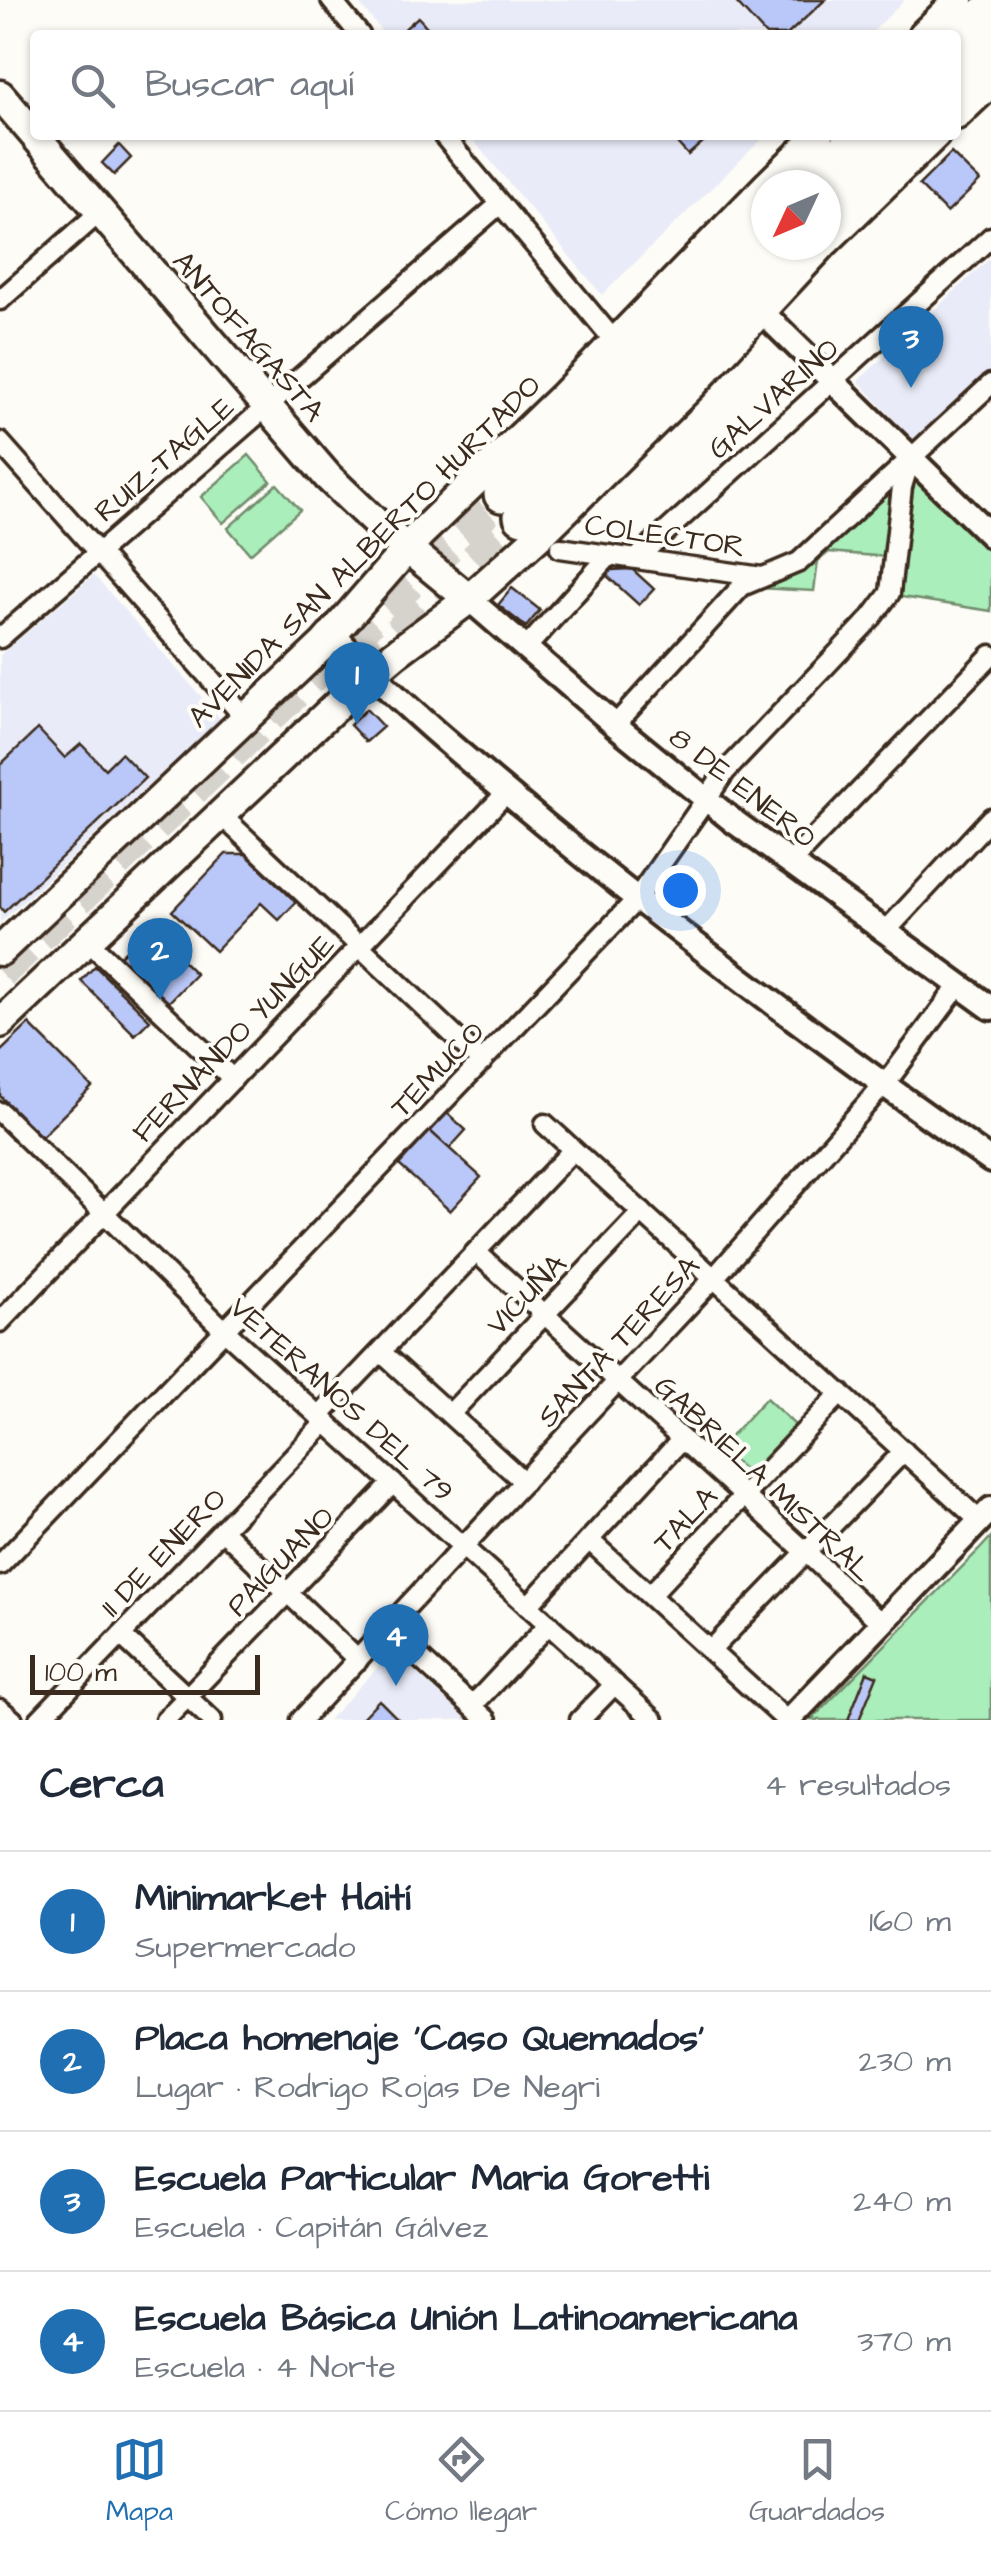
<!DOCTYPE html>
<html lang="es">
<head>
<meta charset="utf-8">
<style>
  :root { --surface:#fff; --page:#f6f6f7; --text:#1f2937; --muted:#747a83; --line:#e0e1e3; --accent:#1f6fb2 }
  body { margin:0; font-family:"Architects Daughter",sans-serif; background:var(--page); color:var(--text) }
  .compass { position:absolute; left:751px; top:170px; width:90px; height:90px; border-radius:50%; background:var(--surface); box-shadow:0 2px 8px #0004; rotate:226deg }
  .scale { position:absolute; left:30px; bottom:25px; width:230px; box-sizing:border-box; padding-left:10px; border:5px solid #3b2a1e; border-top:0; font-size:28px; line-height:35px; white-space:nowrap; color:#3b2a1e; -webkit-text-stroke:8px #fdfcf7; paint-order:stroke }
  .you { position:absolute; left:680px; top:890px; width:35px; height:35px; margin:-25px; border:8px solid #fff; border-radius:50%; background:#1a73e8; box-shadow:0 0 0 15px #1a73e833 }
  .badge { display:grid; place-items:center; width:65px; height:65px; border-radius:50%; background:var(--accent); color:#fff; font-size:32px; font-weight:700 }
  .pin { position:absolute; translate:-50% -82px; filter:drop-shadow(0 2px 5px #0008) }
  .pin::after { content:''; position:absolute; top:52px; width:35px; height:30px; background:inherit; clip-path:polygon(0 0,100% 0,50% 100%) }
  .list { margin:0; padding:0; list-style:none }
  h2 { display:flex; justify-content:space-between; align-items:center; height:130px; margin:0; padding:0 40px; font-size:42px }
  h2 small { font-size:32px; font-weight:400; color:var(--muted) }
  .list li { display:grid; grid-template-columns:65px 1fr auto; gap:30px; align-items:center; box-sizing:border-box; height:140px; padding:0 40px; border-top:2px solid var(--line) }
  .list b { display:block; font-size:38px; white-space:nowrap }
  .list p { margin:0; font-size:32px; white-space:nowrap; color:var(--muted) }
  .list em { font-size:32px; font-style:normal; color:var(--muted) }
  .icon { flex:none; width:55px; height:55px; fill:none; stroke:currentColor; stroke-width:2; stroke-linecap:round; stroke-linejoin:round }
  .map { position:relative; flex:none; width:991px; height:1720px; overflow:hidden }
  .search { position:absolute; background:var(--surface); box-shadow:0 2px 8px #0004; left:30px; right:30px; top:30px; height:110px; display:flex; align-items:center; gap:25px; box-sizing:border-box; padding:0 35px; border-radius:10px; color:var(--muted); font-size:38px }
  .sheet { height:690px; background:var(--surface) }
  nav { display:flex; justify-content:space-around; align-items:center; box-sizing:border-box; height:140px; border-top:2px solid var(--line); background:var(--surface); font-size:28px; color:var(--muted) }
  nav a { display:grid; justify-items:center; gap:5px }
  nav .on { color:var(--accent) }
  .map>svg:first-child { display:block }
  .built { fill:#e9ecf8 }
  .green { fill:#aaefbb; stroke:#728c6c; stroke-width:2.5 }
  .building { fill:#bac8f9; stroke:#3b2a1e; stroke-width:2.5 }
  .lines { fill:none; stroke-linecap:round; stroke-linejoin:round }
  .motorway-tunnel { stroke:#d6d2cc; stroke-width:35; stroke-dasharray:35 18; stroke-linecap:butt }
  .minor-casing { stroke:#3b2a1e; stroke-width:25 }
  .tertiary-casing { stroke:#3b2a1e; stroke-width:30 }
  .secondary-casing { stroke:#3b2a1e; stroke-width:35 }
  .motorway-casing { stroke:#3b2a1e; stroke-width:42 }
  .minor { stroke:#fdfcf7; stroke-width:18 }
  .tertiary { stroke:#fdfcf7; stroke-width:22 }
  .secondary { stroke:#fdfcf7; stroke-width:28 }
  .motorway { stroke:#fdfcf7; stroke-width:35 }
  .labels { text-anchor:middle; stroke-width:8; stroke-linejoin:round; paint-order:stroke }
  .street-label { font-size:30px; fill:#3b2a1e; stroke:#fdfcf7 }
</style>
</head>
<body>
<div class="map">
<svg width="991" height="1720" viewBox="0 0 991 1720">
  <rect width="100%" height="100%" fill="#fdfcf7"/>
  <filter id="ink" filterUnits="userSpaceOnUse"><feTurbulence type="fractalNoise" baseFrequency=".01" numOctaves="2"/><feDisplacementMap in="SourceGraphic" scale="20" xChannelSelector="R" yChannelSelector="G"/><feConvolveMatrix kernelMatrix="1 2 1 2 8 2 1 2 1" color-interpolation-filters="sRGB"/></filter>
  <g filter="url(#ink)">
    <g class="built">
      <polygon points="356,0 905,0 869,35 385,35"/>
      <polygon points="469,135 766,135 602,295"/>
      <polygon points="991,257 991,371 915,442 858,381"/>
      <polygon points="94,575 221,719 0,923 0,655"/>
      <polygon points="393,1651 468,1720 328,1720"/>
    </g>
    <g class="green">
      <polygon points="249,455 271,481 223,523 201,497"/>
      <polygon points="916,479 924,480 991,547 991,611 895,596 899,558 829,552 818,561 814,591 757,588 855,516"/>
      <polygon points="277,484 300,510 250,554 228,528"/>
      <polygon points="766,1398 795,1425 749,1474 720,1448"/>
      <polygon points="991,1537 991,1720 811,1720 979,1550"/>
    </g>
    <g class="building">
      <polygon points="734,0 825,0 787,35 766,35"/>
      <polygon points="418,17 434,35 402,35 400,33"/>
      <polygon points="670,135 711,135 688,155"/>
      <polygon points="119,145 131,158 114,175 102,163"/>
      <polygon points="951,153 980,181 947,213 919,185"/>
      <polygon points="632,569 654,589 639,605 606,575 611,570"/>
      <polygon points="512,588 540,610 526,627 498,605"/>
      <polygon points="366,709 383,727 366,742 350,725"/>
      <polygon points="38,729 65,758 81,744 105,769 121,753 145,778 4,912 0,907 0,765"/>
      <polygon points="226,854 246,854 296,902 279,920 261,903 215,951 172,911"/>
      <polygon points="149,928 196,974 167,1004 119,957"/>
      <polygon points="95,966 150,1020 135,1035 81,981"/>
      <polygon points="29,1024 92,1087 41,1137 0,1096 0,1052"/>
      <polygon points="446,1112 466,1130 449,1149 430,1131"/>
      <polygon points="430,1131 481,1177 450,1211 399,1165"/>
      <polygon points="867,1672 877,1676 859,1720 848,1720"/>
      <polygon points="379,1700 399,1720 360,1720"/>
    </g>
    <g class="lines">
      <g class="motorway-tunnel">
        <polyline points="360,670 522,516"/>
        <polyline points="0,972 502,494"/>
      </g>
      <defs>
        <g id="minor">
          <polyline points="331,0 360,35"/>
          <polyline points="443,135 616,343"/>
          <polyline points="0,300 100,212"/>
          <polyline points="0,442 246,719"/>
          <polyline points="560,548 762,577"/>
          <polyline points="637,558 991,237"/>
          <polyline points="0,638 500,204"/>
          <polyline points="526,648 610,555"/>
          <polyline points="615,725 742,586 799,562 991,384"/>
          <polyline points="220,814 482,1062"/>
          <polyline points="790,863 991,655"/>
          <polyline points="885,932 991,818"/>
          <polyline points="87,940 233,1079"/>
          <polyline points="0,1112 224,1330 654,1720"/>
          <polyline points="545,1124 980,1521"/>
          <polyline points="476,1252 806,1552 882,1624"/>
          <polyline points="0,1322 507,792"/>
          <polyline points="381,1352 524,1482"/>
          <polyline points="450,1414 642,1212"/>
          <polyline points="319,1416 573,1150"/>
          <polyline points="222,1530 358,1660"/>
          <polyline points="589,1540 786,1720"/>
          <polyline points="0,1565 636,900 725,772 872,617 890,593 902,487 911,457"/>
          <polyline points="650,1595 841,1393"/>
          <polyline points="528,1606 682,1439"/>
          <polyline points="388,1629 487,1720"/>
          <polyline points="121,1635 212,1720"/>
          <polyline points="711,1650 904,1451"/>
          <polyline points="472,1706 549,1624"/>
          <polyline points="0,1709 13,1720"/>
          <polyline points="39,1720 326,1422"/>
          <polyline points="165,1720 393,1483"/>
          <polyline points="301,1720 714,1278 892,1075 959,985"/>
          <polyline points="580,1720 615,1684"/>
        </g>
        <g id="tertiary">
          <polyline points="761,311 991,536"/>
          <polyline points="469,599 615,725 732,820 991,1008"/>
          <path d="M333 634C397 702 470 762 542 822 687 942 838 1053 991 1161"/>
          <polyline points="789,1720 991,1509"/>
        </g>
        <g id="secondary">
          <polyline points="923,35 959,0"/>
          <polyline points="0,95 328,477 375,522 469,599"/>
          <polyline points="956,115 991,82"/>
          <polyline points="768,185 819,135"/>
          <polyline points="826,241 935,135"/>
          <polyline points="0,951 324,644 419,535 564,395 766,187"/>
          <polyline points="0,1023 356,687 395,654 469,599 541,534 692,385 822,245"/>
        </g>
        <g id="motorway">
          <polyline points="956,42 991,9"/>
          <polyline points="956,78 991,44"/>
          <polyline points="810,185 861,135"/>
          <polyline points="826,206 897,135"/>
          <polyline points="502,494 623,374 766,228"/>
          <polyline points="522,516 693,349 789,245"/>
        </g>
      </defs>
      <use href="#minor" class="minor-casing"/>
      <use href="#tertiary" class="tertiary-casing"/>
      <use href="#secondary" class="secondary-casing"/>
      <use href="#motorway" class="motorway-casing"/>
      <use href="#minor" class="minor"/>
      <use href="#tertiary" class="tertiary"/>
      <use href="#secondary" class="secondary"/>
      <use href="#motorway" class="motorway"/>
    </g>
  </g>
  <g class="labels">
    <g class="street-label">
      <text transform="translate(249 336) rotate(49)" y="10">ANTOFAGASTA</text>
      <text transform="translate(773 398) rotate(-42)" y="10">GALVARINO</text>
      <text transform="translate(164 459) rotate(-41)" y="10">RUIZ-TAGLE</text>
      <text transform="translate(665 535) rotate(8)" y="10">COLECTOR</text>
      <text transform="translate(364 551) rotate(-45)" y="10">AVENIDA SAN ALBERTO HURTADO</text>
      <text transform="translate(743 787) rotate(38)" y="10">8 DE ENERO</text>
      <text transform="translate(233 1038) rotate(-46)" y="10">FERNANDO YUNGUE</text>
      <text transform="translate(437 1069) rotate(-46)" y="10">TEMUCO</text>
      <text transform="translate(526 1294) rotate(-46)" y="10">VICUÑA</text>
      <text transform="translate(618 1341) rotate(-47)" y="10">SANTA TERESA</text>
      <text transform="translate(342 1399) rotate(42)" y="10">VETERANOS DEL 79</text>
      <text transform="translate(764 1478) rotate(43)" y="10">GABRIELA MISTRAL</text>
      <text transform="translate(685 1519) rotate(-47)" y="10">TALA</text>
      <text transform="translate(163 1552) rotate(-46)" y="10">11 DE ENERO</text>
      <text transform="translate(280 1561) rotate(-46)" y="10">PAIGUANO</text>
    </g>
  </g>
</svg>
<svg class="compass" viewBox="-18 -18 36 36"><path d="M0-13l5 13h-10z" fill="#e53935"/><path d="M0 13l5-13h-10z" fill="#747a83"/></svg>
<div class="scale">100 m</div>
<div class="you"></div>
<div class="pin badge" style="left:357px;top:724px">1</div>
<div class="pin badge" style="left:160px;top:1000px">2</div>
<div class="pin badge" style="left:911px;top:388px">3</div>
<div class="pin badge" style="left:396px;top:1686px">4</div>
<div class="search"><svg class="icon" aria-label="search" viewBox="0 0 24 24"><circle cx="10" cy="10" r="6"/><path d="M15 15l6 6"/></svg>Buscar aquí</div>
</div>
<section class="sheet">
<h2>Cerca<small>4 resultados</small></h2>
<ul class="list">
<li><span class="badge">1</span><div><b>Minimarket Haití</b><p>Supermercado</p></div><em>160 m</em></li>
<li><span class="badge">2</span><div><b>Placa homenaje 'Caso Quemados'</b><p>Lugar · Rodrigo Rojas De Negri</p></div><em>230 m</em></li>
<li><span class="badge">3</span><div><b>Escuela Particular Maria Goretti</b><p>Escuela · Capitán Gálvez</p></div><em>240 m</em></li>
<li><span class="badge">4</span><div><b>Escuela Básica Unión Latinoamericana</b><p>Escuela · 4 Norte</p></div><em>370 m</em></li>
</ul>
</section>
<nav>
<a class="on"><svg class="icon" aria-label="map" viewBox="0 0 24 24"><path d="M3 6l6-2 6 2 6-2v14l-6 2-6-2-6 2zM9 4v14M15 6v14"/></svg>Mapa</a>
<a><svg class="icon" aria-label="directions" viewBox="0 0 24 24"><path d="M12 3l9 9-9 9-9-9zM9 14v-3h6M13 9l2 2-2 2"/></svg>Cómo llegar</a>
<a><svg class="icon" aria-label="saved" viewBox="0 0 24 24"><path d="M7 4h10v16l-5-4-5 4z"/></svg>Guardados</a>
</nav>
</body>
</html>
